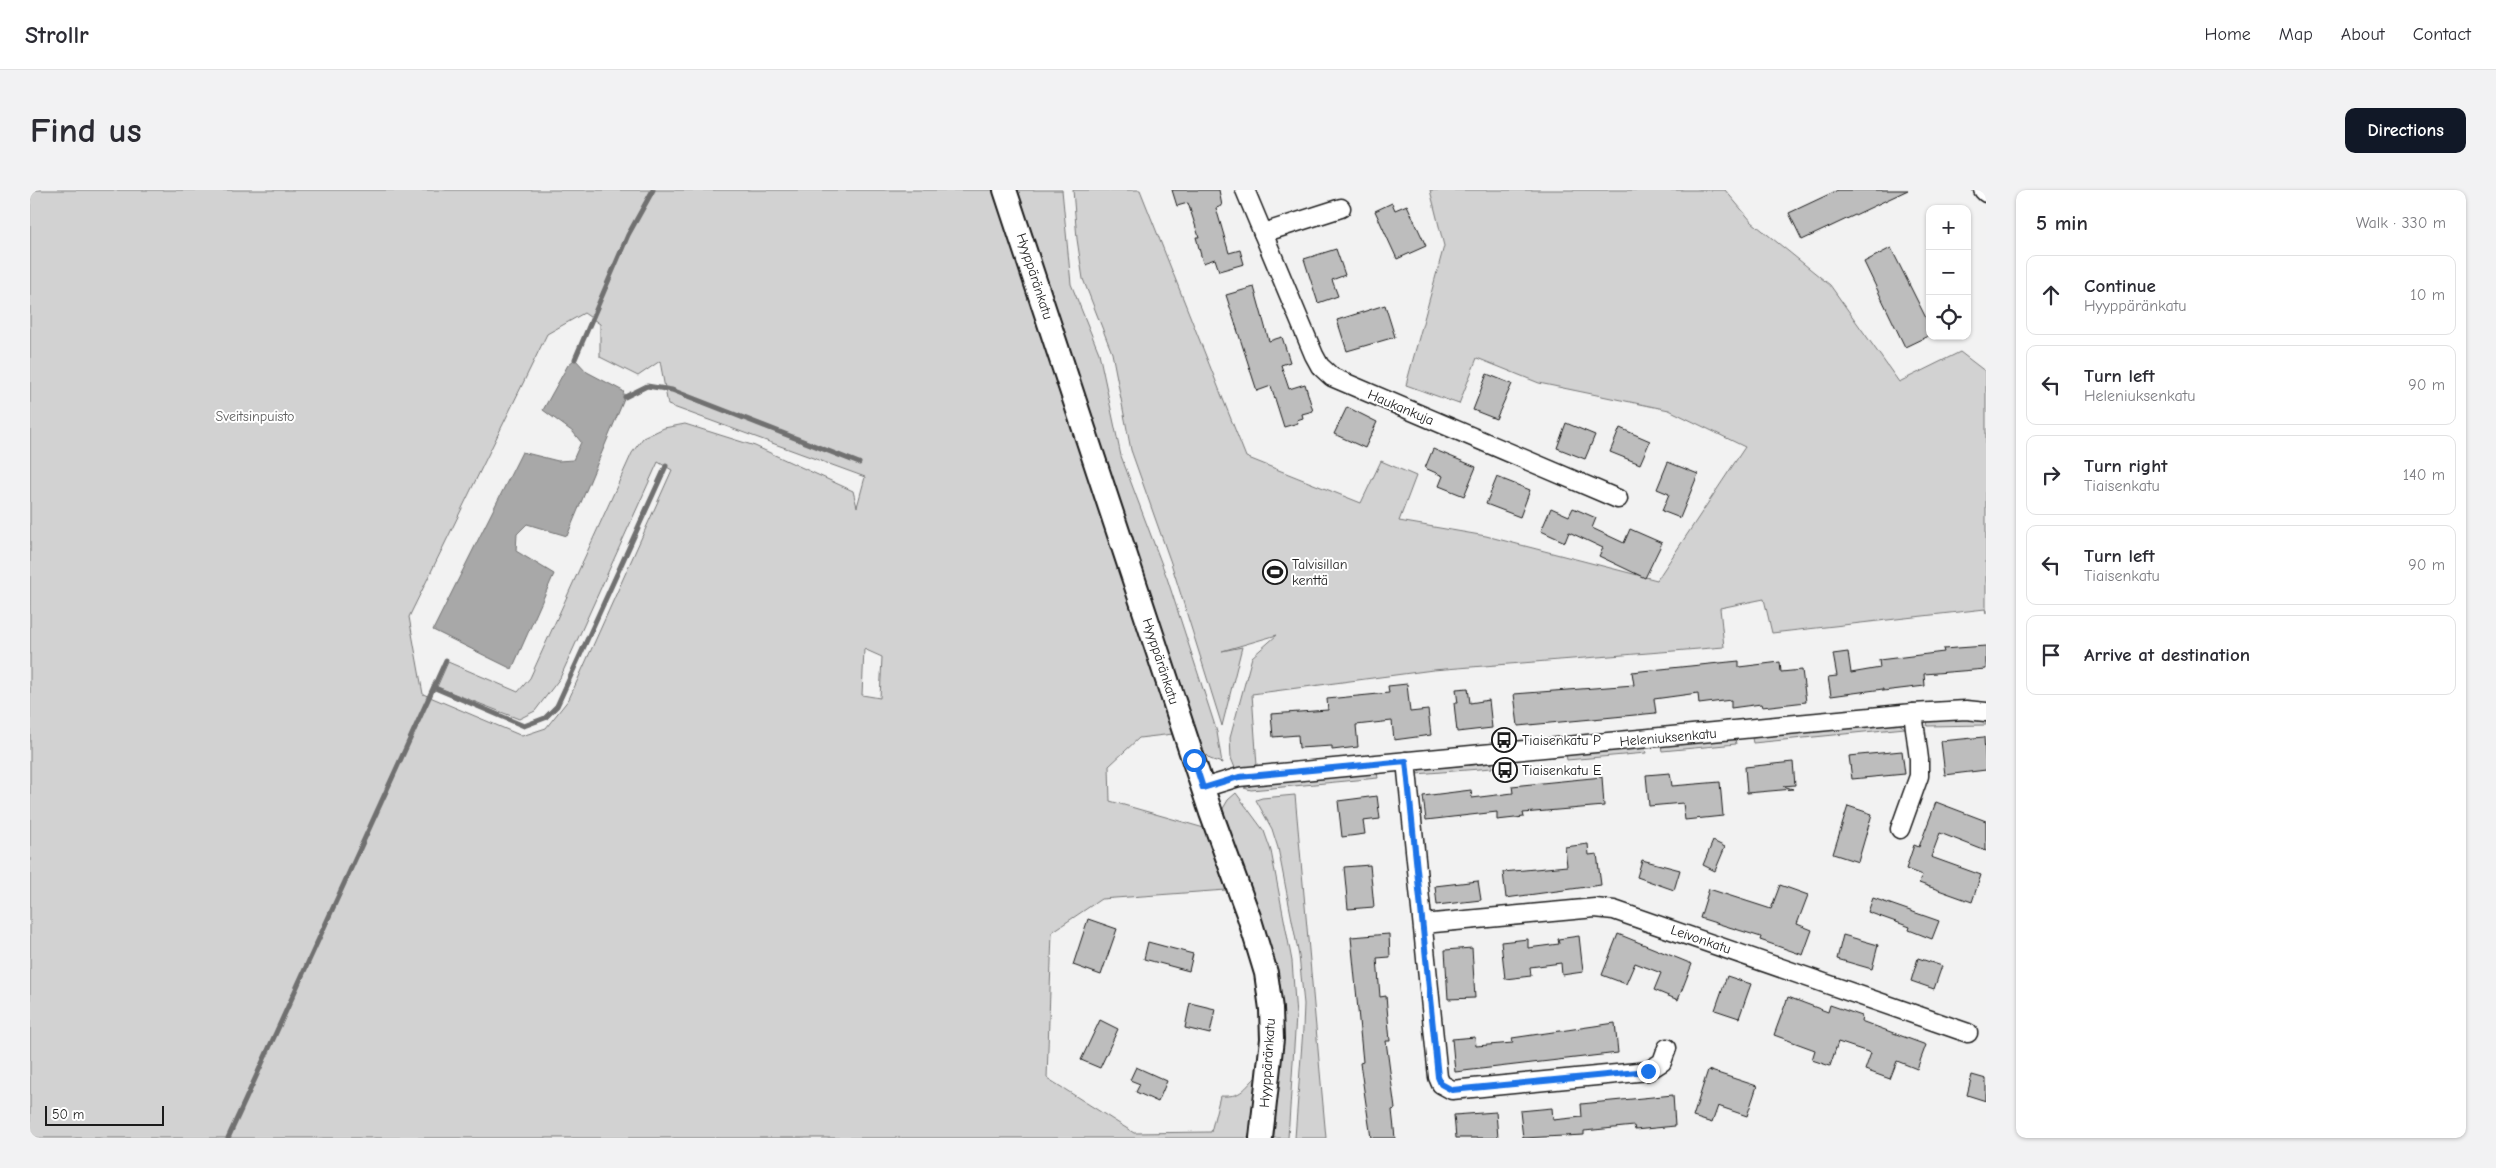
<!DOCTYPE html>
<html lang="en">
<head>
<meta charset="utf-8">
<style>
  :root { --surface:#fff; --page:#f2f2f3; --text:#2b2b33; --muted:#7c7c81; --line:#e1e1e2; --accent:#111827 }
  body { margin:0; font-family:"Comic Neue",sans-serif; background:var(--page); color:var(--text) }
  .controls { position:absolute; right:15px; top:15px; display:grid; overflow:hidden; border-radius:10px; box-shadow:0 1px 4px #0004 }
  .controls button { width:45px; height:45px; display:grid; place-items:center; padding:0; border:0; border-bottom:1px solid var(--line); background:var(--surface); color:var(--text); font:25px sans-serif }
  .scale { position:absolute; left:15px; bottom:12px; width:119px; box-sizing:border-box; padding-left:5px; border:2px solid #1c1c1c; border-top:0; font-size:14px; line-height:18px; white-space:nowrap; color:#1c1c1c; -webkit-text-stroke:4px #fff; paint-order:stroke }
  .stop { position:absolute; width:15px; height:15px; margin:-11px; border:4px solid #1a73e8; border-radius:50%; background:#fff }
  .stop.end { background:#1a73e8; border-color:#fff; box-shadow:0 1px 5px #0008 }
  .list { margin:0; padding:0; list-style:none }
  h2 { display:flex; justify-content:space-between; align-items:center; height:65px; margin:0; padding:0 20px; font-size:21px }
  h2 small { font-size:16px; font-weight:400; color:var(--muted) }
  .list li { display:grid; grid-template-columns:32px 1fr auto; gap:15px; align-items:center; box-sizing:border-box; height:80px; margin:0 10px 10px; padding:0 10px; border:1px solid var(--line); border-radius:10px }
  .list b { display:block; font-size:19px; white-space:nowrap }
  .list p { margin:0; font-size:16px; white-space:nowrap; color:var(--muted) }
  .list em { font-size:16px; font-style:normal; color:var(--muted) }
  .icon { flex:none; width:28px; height:28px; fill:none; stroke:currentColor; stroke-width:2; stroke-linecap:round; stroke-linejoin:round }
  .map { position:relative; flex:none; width:1956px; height:948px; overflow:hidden; border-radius:10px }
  header { display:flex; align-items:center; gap:30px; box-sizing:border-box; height:70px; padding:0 25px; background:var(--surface); border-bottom:1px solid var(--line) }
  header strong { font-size:24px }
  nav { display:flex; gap:28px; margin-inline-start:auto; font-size:18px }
  .intro { display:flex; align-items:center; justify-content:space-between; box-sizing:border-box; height:120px; padding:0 30px }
  h1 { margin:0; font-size:35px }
  .button { padding:12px 22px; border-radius:10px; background:var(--accent); color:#fff; font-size:18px; font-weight:700 }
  main { display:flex; gap:30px; padding:0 30px }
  aside { flex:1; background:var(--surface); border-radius:10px; box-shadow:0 1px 4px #0004 }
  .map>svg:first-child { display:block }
  .green { fill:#d2d2d2; stroke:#777; fill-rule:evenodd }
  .water { fill:#a8a8a8; stroke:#707070 }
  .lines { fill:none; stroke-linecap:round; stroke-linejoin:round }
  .stream { stroke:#707070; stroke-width:5 }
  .building { fill:#bdbdbd; stroke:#1c1c1c }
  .minor-casing { stroke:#1c1c1c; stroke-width:21 }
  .tertiary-casing { stroke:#1c1c1c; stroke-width:26 }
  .minor { stroke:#fff; stroke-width:18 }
  .tertiary { stroke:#fff; stroke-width:22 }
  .route { stroke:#1a73e8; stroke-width:6 }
  .labels { text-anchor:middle; stroke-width:4; stroke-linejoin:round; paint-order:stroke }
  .street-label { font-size:14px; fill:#1c1c1c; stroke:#fff }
  .park-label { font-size:14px; fill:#5c5c5c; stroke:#fff }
  .poi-label { font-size:14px; fill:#1c1c1c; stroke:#fff; text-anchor:start }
</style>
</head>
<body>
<header>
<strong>Strollr</strong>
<nav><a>Home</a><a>Map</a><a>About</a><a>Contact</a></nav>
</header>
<div class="intro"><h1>Find us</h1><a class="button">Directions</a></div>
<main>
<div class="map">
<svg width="1956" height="948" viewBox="0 0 1956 948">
  <rect width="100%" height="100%" fill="#f2f2f2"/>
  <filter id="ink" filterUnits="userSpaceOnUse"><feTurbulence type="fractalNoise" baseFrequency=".02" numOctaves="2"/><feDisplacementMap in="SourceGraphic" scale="10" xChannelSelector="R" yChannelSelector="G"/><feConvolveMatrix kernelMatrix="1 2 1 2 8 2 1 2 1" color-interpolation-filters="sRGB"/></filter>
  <g filter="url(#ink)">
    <g class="green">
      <path d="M0 0H963L1143 544 1109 548 1079 576 1080 611 1174 638 1196 700 1071 709 1022 742 1017 888 1104 943 1181 942 1190 906C1211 907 1212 901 1226 887L1230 890 1223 948H0ZM554 123 570 134V167L608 186 630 171 638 215 835 287 827 317 823 301 725 256 655 234 634 238 613 248 602 263 500 488 488 502 418 472 407 497 489 529 505 521 530 488 628 272 642 280 539 509 516 538 492 546 393 504 379 427 517 144ZM834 459 852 467 850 508 832 505Z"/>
      <polygon points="985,0 1032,0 1041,94 1069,163 1091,266 1137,388 1187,542 1192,573 1180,569 1172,561"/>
      <polygon points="1043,0 1110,0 1216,267 1331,313 1351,271 1386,286 1369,331 1456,346 1627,390 1715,257 1639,220 1509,193 1447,168 1429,214 1376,195 1414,56 1400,0 1695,0 1722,32 1800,95 1869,192 1930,162 1956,182 1956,423 1955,419 1742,443 1734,409 1690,418 1694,457 1403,480 1222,504 1227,576 1205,578 1201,568 1200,548 1222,467 1247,445 1192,461 1212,457 1192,536 1141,373 1101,260 1082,163 1053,89 1047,49"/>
      <polygon points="1928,529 1956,530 1956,535 1897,536 1898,531"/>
      <polygon points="1868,533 1875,538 1723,553 1722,548"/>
      <polygon points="1705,549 1706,554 1632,561 1631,556"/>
      <polygon points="1615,558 1616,563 1537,570 1536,564"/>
      <polygon points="1462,573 1462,578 1386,584 1391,579"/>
      <polygon points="1347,583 1348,588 1221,600 1214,598 1229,593"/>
      <polygon points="1206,603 1234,641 1241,661 1262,771 1266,826 1258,948 1240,948 1250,847 1191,622 1198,610"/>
      <polygon points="1265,605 1296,948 1265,948 1273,839 1274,814 1269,766 1248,658 1242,639 1226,610 1232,608"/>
    </g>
    <polygon class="water" points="545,169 557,182 593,201 595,207 537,346 497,334 487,344 486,361 524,384 482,479 403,440 492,262 528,271 543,270 551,252 543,242 513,220 538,175"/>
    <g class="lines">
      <g class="stream">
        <polyline points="545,169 598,45 623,0"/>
        <polyline points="595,207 617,196 642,200 829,273"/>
        <polyline points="405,498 494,536 515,528 527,516 636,276"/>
        <polyline points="198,948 416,470"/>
      </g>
    </g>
    <g class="building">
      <polygon points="1142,0 1189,0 1192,16 1186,18 1199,63 1210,60 1214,74 1189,81 1185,69 1173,73 1166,47 1169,47 1158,13 1147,16"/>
      <polygon points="1808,0 1878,0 1772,50 1759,23"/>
      <polygon points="1362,13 1365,20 1377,15 1396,56 1367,69 1345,21"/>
      <polygon points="1861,58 1900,136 1900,145 1875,157 1834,72"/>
      <polygon points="1306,59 1315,85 1302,90 1308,106 1288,113 1274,69"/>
      <polygon points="1224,97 1239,151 1252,147 1260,172 1251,175 1259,199 1275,194 1283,221 1272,224 1273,228 1267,230 1268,233 1254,237 1241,196 1227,201 1196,105"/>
      <polygon points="1355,115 1365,147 1317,161 1307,130"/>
      <polygon points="1457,184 1482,194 1466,229 1443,220"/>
      <polygon points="1317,217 1347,232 1335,258 1304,244"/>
      <polygon points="1536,233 1565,245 1555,269 1527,258"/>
      <polygon points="1590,238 1620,251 1610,274 1580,262"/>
      <polygon points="1403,259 1446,277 1434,306 1409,296 1413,286 1395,278"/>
      <polygon points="1638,272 1668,284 1650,328 1632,321 1639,304 1627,299"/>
      <polygon points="1467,287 1500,300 1490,327 1456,314"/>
      <polygon points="1521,318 1539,326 1543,318 1566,328 1562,338 1594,353 1600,339 1632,353 1615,388 1569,366 1573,358 1539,342 1535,352 1511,341"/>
      <polygon points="1956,456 1956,479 1894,484 1895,496 1853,501 1853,499 1801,506 1798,487 1807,486 1803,464 1818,462 1821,483 1850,478 1849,470 1914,462 1913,459"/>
      <polygon points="1709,471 1709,477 1750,472 1751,482 1772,480 1776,512 1732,517 1731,514 1701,518 1701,510 1669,514 1668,503 1624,509 1626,523 1488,536 1484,504 1604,495 1602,482"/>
      <polygon points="1377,494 1380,522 1398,520 1401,545 1364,550 1362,531 1326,535 1328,557 1302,560 1302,556 1269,558 1268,545 1243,547 1241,524 1298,520 1297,509 1359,503 1358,496"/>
      <polygon points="1438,498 1440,513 1459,510 1462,538 1427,542 1424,513 1428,513 1426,499"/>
      <polygon points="1954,547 1956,580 1915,585 1911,551"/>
      <polygon points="1872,561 1875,584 1822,589 1819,566"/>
      <polygon points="1763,572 1765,595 1753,596 1763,599 1717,603 1715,577"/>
      <polygon points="1640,583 1642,596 1690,592 1693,626 1655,630 1653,613 1619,616 1616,585"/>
      <polygon points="1572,587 1574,616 1493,623 1494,627 1467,630 1467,622 1396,630 1393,606 1441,600 1442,608 1483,603 1482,596"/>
      <polygon points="1347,606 1350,629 1333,631 1335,644 1312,647 1308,611"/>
      <polygon points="1906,612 1956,631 1956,661 1910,643 1901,667 1951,685 1942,712 1889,693 1892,685 1876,679 1884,655 1889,657"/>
      <polygon points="1818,616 1842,624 1828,672 1803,664"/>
      <polygon points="1683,651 1695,657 1685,681 1673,675"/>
      <polygon points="1558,654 1559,665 1567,664 1571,695 1476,708 1473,682 1537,676 1535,657"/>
      <polygon points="1612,670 1650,680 1644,700 1607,687"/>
      <polygon points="1340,675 1344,717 1318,719 1314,677"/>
      <polygon points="1448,691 1451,710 1407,715 1405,696"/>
      <polygon points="1750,695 1778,705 1767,734 1782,740 1773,765 1730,750 1731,747 1670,728 1679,699 1741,719"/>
      <polygon points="1843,708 1909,731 1902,749 1879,740 1880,737 1838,722"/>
      <polygon points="1058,729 1087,739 1071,785 1043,775"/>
      <polygon points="1359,744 1360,767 1347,768 1350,807 1356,806 1360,851 1356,851 1365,919 1362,920 1365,948 1341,948 1330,873 1333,872 1321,747"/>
      <polygon points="1588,744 1662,774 1648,810 1624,800 1631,783 1605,773 1596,794 1572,785"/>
      <polygon points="1813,745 1848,755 1842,779 1807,769"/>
      <polygon points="1549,746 1553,782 1532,785 1531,773 1500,777 1501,786 1475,789 1471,752 1498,749 1498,758 1529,754 1528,749"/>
      <polygon points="1118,752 1163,764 1159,781 1114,769"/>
      <polygon points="1442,758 1445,808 1418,809 1415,760"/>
      <polygon points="1888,768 1912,776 1904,799 1881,791"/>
      <polygon points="1697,786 1721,794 1709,828 1685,820"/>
      <polygon points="1758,807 1798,822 1800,815 1832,826 1831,831 1896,855 1887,879 1867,871 1860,889 1835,880 1841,863 1808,852 1800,876 1782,870 1785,860 1744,845"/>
      <polygon points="1160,813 1185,819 1180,844 1155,838"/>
      <polygon points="1070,830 1088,839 1070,878 1051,870"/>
      <polygon points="1585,833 1588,863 1425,882 1422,849 1445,847 1446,856 1483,853 1482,848"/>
      <polygon points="1106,877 1137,891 1128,912 1106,902 1110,894 1100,890"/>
      <polygon points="1678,880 1727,896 1717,926 1688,916 1682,933 1663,927"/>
      <polygon points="1942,885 1956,889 1956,911 1937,905"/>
      <polygon points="1643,905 1645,936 1605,940 1604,936 1554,941 1554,945 1493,948 1490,921 1522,918 1523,930 1552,927 1551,914"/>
      <polygon points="1466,922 1468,948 1426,948 1424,925"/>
    </g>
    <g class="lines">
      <defs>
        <g id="minor">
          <polyline points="1215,0 1284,165 1290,176 1302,187 1588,309"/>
          <polyline points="1953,0 1956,3"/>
          <polyline points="1233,43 1311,18"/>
          <polyline points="1376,571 1408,887 1411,894 1422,900 1618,881 1632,872 1637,858"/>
          <polyline points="1173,598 1209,587 1883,523 1936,520 1956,522"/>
          <polyline points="1870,639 1889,586 1889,569 1883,523"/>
          <polyline points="1393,734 1565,718 1584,720 1938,843"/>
        </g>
        <polyline id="tertiary" points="975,0 1181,623 1219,727 1236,783 1241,819 1242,849 1231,948"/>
      </defs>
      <use href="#minor" class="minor-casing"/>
      <use href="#tertiary" class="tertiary-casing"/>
      <use href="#minor" class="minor"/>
      <use href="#tertiary" class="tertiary"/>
    </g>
  </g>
  <g class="lines" filter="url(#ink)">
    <polyline class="route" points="1164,570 1173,598 1209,587 1376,571 1408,887 1411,894 1422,900 1618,881"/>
  </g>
  <defs>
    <symbol id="stadium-ring" viewBox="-11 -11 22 22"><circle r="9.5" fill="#fff" stroke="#1c1c1c" stroke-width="1.5"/><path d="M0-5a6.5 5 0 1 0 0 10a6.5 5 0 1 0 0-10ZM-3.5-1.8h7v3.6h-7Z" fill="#1c1c1c"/></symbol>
    <symbol id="bus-ring" viewBox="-11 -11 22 22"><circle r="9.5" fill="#fff" stroke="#1c1c1c" stroke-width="1.5"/><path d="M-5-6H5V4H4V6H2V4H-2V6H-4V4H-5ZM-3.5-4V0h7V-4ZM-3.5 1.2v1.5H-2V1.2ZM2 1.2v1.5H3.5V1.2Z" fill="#1c1c1c"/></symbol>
  </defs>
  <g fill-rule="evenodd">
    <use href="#stadium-ring" x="1231" y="368" width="28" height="28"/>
    <use href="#bus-ring" x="1460" y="536" width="28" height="28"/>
    <use href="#bus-ring" x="1461" y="566" width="28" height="28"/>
  </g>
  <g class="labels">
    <g class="street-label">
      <text transform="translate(1005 86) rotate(72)" y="5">Hyyppäränkatu</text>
      <text transform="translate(1371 217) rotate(23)" y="5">Haukankuja</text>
      <text transform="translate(1131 471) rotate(72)" y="5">Hyyppäränkatu</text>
      <text transform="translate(1638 547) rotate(-5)" y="5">Heleniuksenkatu</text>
      <text transform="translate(1671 749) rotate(19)" y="5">Leivonkatu</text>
      <text transform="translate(1237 873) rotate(-86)" y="5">Hyyppäränkatu</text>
    </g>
    <g class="park-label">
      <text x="225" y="231">Sveitsinpuisto</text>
    </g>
    <g class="poi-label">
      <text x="1262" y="379">Talvisillan<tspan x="1262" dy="16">kenttä</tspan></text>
      <text x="1492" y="555">Tiaisenkatu P</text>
      <text x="1492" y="585">Tiaisenkatu E</text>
    </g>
  </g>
</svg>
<div class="controls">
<button>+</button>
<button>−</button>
<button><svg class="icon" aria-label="locate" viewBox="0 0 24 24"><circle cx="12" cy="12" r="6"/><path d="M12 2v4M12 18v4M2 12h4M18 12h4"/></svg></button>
</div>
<div class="scale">50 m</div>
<div class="stop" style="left:1164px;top:570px"></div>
<div class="stop end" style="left:1618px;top:881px"></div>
</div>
<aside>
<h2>5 min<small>Walk · 330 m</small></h2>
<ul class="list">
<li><svg class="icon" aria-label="ahead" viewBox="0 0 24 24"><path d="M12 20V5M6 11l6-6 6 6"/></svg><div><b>Continue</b><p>Hyyppäränkatu</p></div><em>10 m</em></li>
<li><svg class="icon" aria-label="left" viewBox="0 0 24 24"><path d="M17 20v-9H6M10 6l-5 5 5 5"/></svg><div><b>Turn left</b><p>Heleniuksenkatu</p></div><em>90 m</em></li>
<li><svg class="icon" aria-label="right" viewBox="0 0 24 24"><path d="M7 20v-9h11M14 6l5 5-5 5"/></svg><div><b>Turn right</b><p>Tiaisenkatu</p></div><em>140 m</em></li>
<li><svg class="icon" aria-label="left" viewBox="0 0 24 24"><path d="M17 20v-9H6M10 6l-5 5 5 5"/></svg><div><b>Turn left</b><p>Tiaisenkatu</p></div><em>90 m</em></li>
<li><svg class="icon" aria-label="arrive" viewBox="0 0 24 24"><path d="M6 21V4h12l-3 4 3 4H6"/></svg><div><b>Arrive at destination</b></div></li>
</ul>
</aside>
</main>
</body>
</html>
